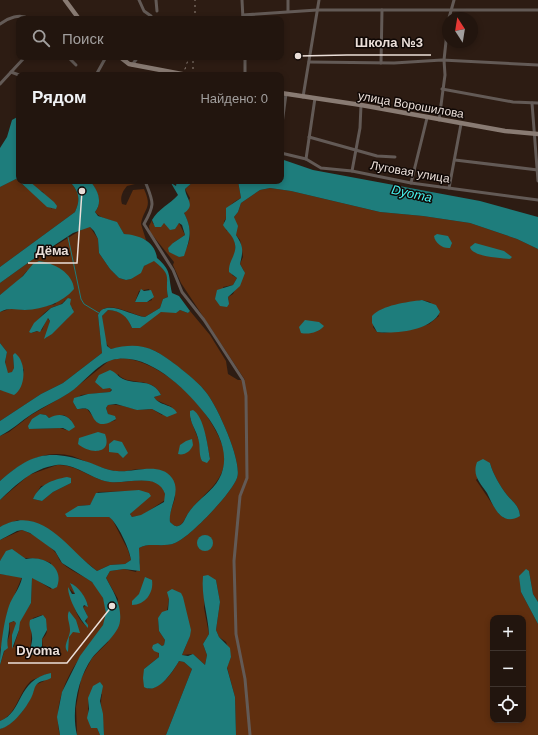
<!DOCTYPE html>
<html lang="ru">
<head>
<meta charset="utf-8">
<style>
  :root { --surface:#22150e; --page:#2a1e17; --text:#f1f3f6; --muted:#a29f9e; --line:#3f342e }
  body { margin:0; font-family:Helvetica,sans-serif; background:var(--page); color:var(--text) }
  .controls { position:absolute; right:12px; bottom:12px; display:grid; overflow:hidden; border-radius:8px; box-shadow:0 2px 6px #0003 }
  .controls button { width:36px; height:36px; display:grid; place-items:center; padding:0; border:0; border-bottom:1px solid var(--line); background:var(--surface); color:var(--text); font:20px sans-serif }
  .compass { position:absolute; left:442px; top:12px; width:36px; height:36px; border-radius:50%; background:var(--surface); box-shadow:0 2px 6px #0003; rotate:348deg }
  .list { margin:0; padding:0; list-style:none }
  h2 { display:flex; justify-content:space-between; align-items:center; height:52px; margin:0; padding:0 16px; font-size:17px }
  h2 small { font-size:13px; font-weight:400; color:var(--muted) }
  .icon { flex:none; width:22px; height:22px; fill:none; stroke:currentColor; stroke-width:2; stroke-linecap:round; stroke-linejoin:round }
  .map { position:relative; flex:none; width:538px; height:735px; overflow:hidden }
  .search { position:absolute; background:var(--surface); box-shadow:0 2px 6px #0003; left:16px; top:16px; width:268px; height:44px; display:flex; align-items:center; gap:10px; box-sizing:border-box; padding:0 14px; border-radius:8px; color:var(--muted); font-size:15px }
  .panel { position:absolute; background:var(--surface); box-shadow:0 2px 6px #0003; left:16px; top:72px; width:268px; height:112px; border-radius:8px }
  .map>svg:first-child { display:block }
  .green { fill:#602f0f; fill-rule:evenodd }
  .water { fill:#1e7d7c }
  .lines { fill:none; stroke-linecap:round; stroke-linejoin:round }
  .stream { stroke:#1e7d7c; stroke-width:1 }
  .street { stroke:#635a56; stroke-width:3 }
  .secondary { stroke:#897b73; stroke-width:4.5 }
  .rail { stroke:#94867f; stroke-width:1; stroke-dasharray:2 4; stroke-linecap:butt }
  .labels { text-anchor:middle; stroke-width:3; stroke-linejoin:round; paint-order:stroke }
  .street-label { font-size:12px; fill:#ebdfd9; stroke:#100805 }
  .water-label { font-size:13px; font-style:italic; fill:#47f2ef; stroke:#100805 }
  .leader { fill:none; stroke:#ebdfd9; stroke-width:1.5 }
  .callout-dot { fill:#ebdfd9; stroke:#100805; stroke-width:1.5 }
  .callout-label { font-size:13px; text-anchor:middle; font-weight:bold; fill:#ebdfd9; stroke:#100805; stroke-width:3; stroke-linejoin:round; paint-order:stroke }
</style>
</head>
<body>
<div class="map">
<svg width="538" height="735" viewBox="0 0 538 735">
  <rect width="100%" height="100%" fill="#2d1c13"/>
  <g class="green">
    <path d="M16 179 52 209 43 192 36 189 29 181H69C79 191 81 199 75 212L0 267V187Z"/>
    <path d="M90 181H138L135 184 127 186C122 192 120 197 122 204L126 205 133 190 144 189C153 209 144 207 141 224L146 240 124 234C113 213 106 224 95 212 103 203 97 189 90 181Z"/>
    <path d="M194 181H238L241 198C233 202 225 208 226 219L224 221 226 230C241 238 234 261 232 275L237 278 233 285 223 287 229 302 228 297 233 294 244 271 240 264 243 257 242 250 240 240 236 235 234 217 238 212 241 203 260 190 270 188 291 191 380 212 423 216 470 223 517 239 538 249V602L533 594 529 571 521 592 538 624V735H236L235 697 227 667 231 657 226 642 219 637 216 630 220 602 216 580 203 581 205 595 204 608 209 634 203 644 207 655 205 665 193 654 182 655C196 624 191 623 169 599L167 611 158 618 159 631 165 640 164 645 162 646 158 643 159 657 144 669 148 689C163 687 172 673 179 661L184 662 192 669 166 735H104C104 721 99 707 102 694L92 692C86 703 88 716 91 728H97L100 735H77L76 707 81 679 92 658 108 642 118 599 106 578 110 571 124 569 136 572 140 563 138 552 139 548C149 542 163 548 175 543 189 538 232 493 237 478 243 462 216 403 205 391 199 382 164 355 155 351 140 345 126 346 111 349 103 343 102 326 102 316L108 310C122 311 127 316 132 328 145 328 150 317 161 312 168 310 174 314 180 310L188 313 190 311 210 335 226 361 228 374 238 380H245L181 283 173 265 174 262 150 232 149 226 152 220 153 224 163 223 177 225 179 223 185 235 173 243V253L179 257C193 246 192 228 184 213L190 198 185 189ZM422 300 430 302 439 316 429 324 423 326 384 333 377 332 373 327 383 309ZM490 463C493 474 500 486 507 495 513 502 519 505 520 516L504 518 499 514 476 480ZM493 618H523V720H493Z"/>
    <path d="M86 227H90L98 239 99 253 110 269 119 278 126 280 131 279 144 266 154 260C175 278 164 276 168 297L163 299 160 308 145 317C132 315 105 298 98 315L102 353 63 383 41 394 0 421V390L9 392 18 391 24 370 13 355 14 368 13 372 8 374C4 366 5 361 7 352L0 343V312L13 308 25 310 56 304 27 271 17 282 0 295V283L32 260ZM149 289 152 300 147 302H135L139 291ZM65 300 73 309 67 319 46 338 50 321 47 318 42 330 31 333C35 323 41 314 51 308 57 305 61 306 65 300Z"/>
    <path d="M123 358C162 362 203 402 219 437 221 443 225 450 225 457 224 484 203 493 189 512 185 517 184 524 178 526 174 527 173 524 170 522L169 517 175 498 174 482C165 478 148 469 140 469 131 469 124 473 115 471 101 469 86 461 72 456 44 448 19 464 0 481V436L9 432 31 415 69 393 110 360ZM118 374C127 387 152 375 161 395L154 397 156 400 172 407 162 415 152 409C132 412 124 403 108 405L106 408 108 414 116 420 110 422 98 423 87 409H77L73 402 81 395 110 392ZM40 414 46 415 49 418 64 415 71 420 66 430 60 428 29 429ZM197 414 206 437 210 459 202 461 199 441 190 418Z"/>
    <path d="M57 465C76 464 91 479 110 482 125 484 145 476 159 484 164 488 166 494 165 500L141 516 132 517 130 514 134 510 142 491 98 492 90 505 78 506 89 517H109L112 519 128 550 131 560 125 564 110 565 97 571 79 556 18 520 0 527V500L29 475ZM71 483 53 492 42 501 33 499 41 486Z"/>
    <path d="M22 530C34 534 46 542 55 552 58 555 59 561 63 564 73 573 87 576 96 586 102 593 108 607 106 617 104 628 93 639 87 648 68 672 52 704 60 735H0V729C16 724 32 701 35 685L44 681 46 674C41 678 33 678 29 683 18 695 16 715 0 721V665L10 633 9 623 15 621 16 623 12 646 14 647C15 639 21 630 19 622L31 603 32 577 51 589V563C35 556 19 558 2 559L0 561V540ZM71 583 82 594 88 605 83 607 87 615 86 626C76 618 72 601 70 589L75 594ZM42 615C46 624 51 632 42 639L43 648H35L32 655 30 651 33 618Z"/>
    <polygon points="0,574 22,577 7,613 3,641 0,650"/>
  </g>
  <g class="water">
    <polygon points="19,116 19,181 16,179 0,187 0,148 7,137 12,120"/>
    <path d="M281 159 313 170 480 201 538 217V249L517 239 470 223 423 216 380 212 291 191 270 188 260 190 241 203 238 212 234 217 238 226 236 235C244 247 243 251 240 264L245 273 240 286 228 297 229 304 227 307 220 306 215 299 217 290 233 285 237 278 229 272C228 260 239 253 234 241 232 234 226 231 223 225L226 219V208L241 198 238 181H281Z"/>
    <polygon points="19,181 29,181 54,202 57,206 56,209 47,207"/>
    <path d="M69 181H90C98 190 103 202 95 212L98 216 117 222 124 234C139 235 155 241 157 258 172 271 168 275 172 293L179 296 190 311 188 313 180 310 176 313 161 312 140 328H132C127 316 121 311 108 310L102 316 107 346 111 349C127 345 140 344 155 351 166 356 198 381 205 391 216 403 243 462 237 478 232 493 189 538 175 543 163 548 149 542 139 548L140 571 124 569 110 571 106 578C113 591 122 605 120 621 119 634 100 648 92 658 78 678 71 711 77 735H60L57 717 62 692 80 656 103 625 106 613 103 598 92 582 62 563 55 551 30 533 22 530 17 531 0 540V527C42 503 67 549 97 571L110 565 125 564 131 560C130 550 117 522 109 517H67L65 514 78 506 90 505 96 493 139 490 149 493 151 496 130 514 132 517 141 515 164 502 165 494C158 472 128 484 110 482 92 480 75 462 56 465 32 469 17 484 0 500V481C31 453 49 449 88 462 97 465 108 471 117 471 133 473 160 461 172 478 182 492 168 508 170 522 173 524 174 527 178 526 184 525 185 517 189 512 197 500 212 492 219 479 231 457 220 433 206 415 187 390 147 350 112 360 97 364 82 385 69 393 57 401 44 406 32 414 21 421 12 430 0 436V421L41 394 63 383 102 353 98 315C105 298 132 316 145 317L160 308 163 299 168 297C164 277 174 277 154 261L144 266 141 273 131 279 126 280 119 278 110 269 99 253 98 239 94 231 90 227 73 233 32 260 0 283V267L75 212C81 199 79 191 69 181Z"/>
    <path d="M177 181H194L185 189C186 199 196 205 184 213 193 230 190 239 184 256L179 257 169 252 168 248 173 243 185 235 182 225 179 223 175 229 170 230 164 223 161 227H155L152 220C158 209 170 204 178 195L171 183 176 186Z"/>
    <path d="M437 234 448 236 452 243 450 248C443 249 435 243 434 236Z"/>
    <path d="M475 243 504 251 512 257 510 259C501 258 472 257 470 247Z"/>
    <path d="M39 261C54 263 73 273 74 289 62 303 44 309 25 310 15 310 10 307 0 312V295L23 276 33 264Z"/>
    <polygon points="141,289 144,291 151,290 154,297 147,302 135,302"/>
    <polygon points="68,298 71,299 70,304 74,312 52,334 44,339 50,321 48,318 40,332 37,331 31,333 29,332 34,323 43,315 51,308 62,304"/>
    <path d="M422 300 436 305 440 312C431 331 395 334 377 332L372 323V316C382 305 407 302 422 300Z"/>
    <path d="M305 320 319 322 324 326C319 332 309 335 301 333L299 327Z"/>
    <path d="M0 343 7 352 5 362 8 373 12 372 14 368 13 355 15 353C27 362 26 388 14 395L0 390Z"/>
    <path d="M110 370C116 372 118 377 123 379 136 385 153 378 161 395L154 397C159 406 173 404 177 413L167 417 152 409 137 410 116 404 108 405 106 408 108 414 115 416 116 419C92 434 94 411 87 409 85 408 80 409 77 409L73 402 74 398 88 394 110 392 112 390 110 388 103 389 95 382 99 375Z"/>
    <path d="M193 410C204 416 208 447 210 459L207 463 202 461C199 455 200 449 199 442 197 430 189 423 190 411Z"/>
    <path d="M40 414 46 415 49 418C60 412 70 415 75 427L69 431 63 428 29 429 28 426 32 419Z"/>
    <path d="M98 432 105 434C113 455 89 454 78 444L79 438Z"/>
    <path d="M192 439 193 445C191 451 184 456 178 454L180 445 186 441Z"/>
    <polygon points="114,440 122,442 128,453 123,458 118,453 109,452 109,444"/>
    <path d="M483 459 490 463C493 474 500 486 507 495 513 502 519 505 520 516 501 527 494 507 487 493 480 482 472 476 477 462Z"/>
    <path d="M67 477 71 478V483L53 492 42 501 33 499C40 484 52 480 67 477Z"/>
    <circle cx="205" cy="543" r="8"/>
    <path d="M12 549 26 559C43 555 65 567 57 587L53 589 32 578 31 603 20 622 19 630 12 649V635L16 623 14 621 9 623C10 632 6 640 8 648L4 651 0 665C0 650 4 620 9 606 12 597 20 588 22 578L0 574V561L6 551Z"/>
    <polygon points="526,569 529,571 533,594 538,602 538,624 521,592 519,576"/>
    <path d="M208 575 216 580 220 602 216 630 219 637 230 648 231 657 227 668 235 697 236 735H166L192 669 184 662 179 661C173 671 158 695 144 687L143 678 144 669 159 657V653L154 651 152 648 153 645 158 643 162 646 164 645 165 640 159 631 158 618 162 612 168 610 169 599 167 592 172 589 181 593 183 597 191 630 190 636 182 655 188 656 193 654 205 665 207 655 203 644 209 634C208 615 201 596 203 576Z"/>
    <path d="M145 577 152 580C154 593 145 605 132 605V601L139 594Z"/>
    <path d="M70 583C78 586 87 598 88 607L84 605 83 607 88 617 85 621 88 625V628C80 620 68 599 68 587L72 594H75Z"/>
    <path d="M69 611 76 620 80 633 73 632 69 637 68 652C62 646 70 638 70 630 70 623 66 617 69 611Z"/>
    <path d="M43 615 46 619 47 630 42 639V650L35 648 34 654 31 655C29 648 33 643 32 636 32 630 28 627 30 620Z"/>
    <path d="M51 673V678C46 681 41 680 37 684 34 687 34 692 32 696 27 707 13 726 0 729V721C24 712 16 680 51 673Z"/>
    <polygon points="100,682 103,686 100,701 103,714 104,735 100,735 97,728 91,728 87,718 89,709 88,698 93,686"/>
  </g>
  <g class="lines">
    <polyline class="stream" points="68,237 81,299 84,304 99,313"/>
    <g class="street">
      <polyline points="139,0 144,11 151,16 152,19"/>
      <polyline points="156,0 157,11"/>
      <polyline points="242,0 243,19"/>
      <polyline points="288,0 288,11"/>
      <polyline points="243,15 317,10 538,10"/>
      <polyline points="449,18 454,0"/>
      <path d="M0 24C8 18 20 13 29 19"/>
      <polyline points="68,57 76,65"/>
      <polyline points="309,62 394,63 442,60 538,65"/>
      <polyline points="381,63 382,10"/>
      <polyline points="132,65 138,57"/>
      <polyline points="11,72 19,75"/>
      <polyline points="96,75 106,57"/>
      <polyline points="245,75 245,57"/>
      <polyline points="0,84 25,57"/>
      <polyline points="442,89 513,102 538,103"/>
      <polyline points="303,97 319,0"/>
      <polyline points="532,103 538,181"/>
      <polyline points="439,120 445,75 444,60 448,23"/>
      <polyline points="281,131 286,94"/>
      <polyline points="309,137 377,156 395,157"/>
      <polyline points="281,153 306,159 321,168 352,171 411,183 538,200"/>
      <polyline points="306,159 315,98"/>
      <polyline points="455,160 538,170"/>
      <polyline points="352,171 360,128 361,105"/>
      <path d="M145 181C153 202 156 203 144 224L173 270 182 292 204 320 243 380 246 396 247 478 240 496 234 561 236 634 245 679 250 735"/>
      <polyline points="411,183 427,118"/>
      <polyline points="449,188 461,124"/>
    </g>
    <g class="secondary">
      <polyline points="65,0 79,19"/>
      <polyline points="120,57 129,64 187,75"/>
      <polyline points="281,93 361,105 505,131 538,134"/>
    </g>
    <g class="rail">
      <polyline points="195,19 195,0"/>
      <polyline points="183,75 189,57"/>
      <polyline points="193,75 193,57"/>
    </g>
  </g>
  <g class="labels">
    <g class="street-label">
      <text transform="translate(411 105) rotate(10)" y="4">улица Ворошилова</text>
      <text transform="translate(410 172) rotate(10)" y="4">Луговая улица</text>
    </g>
    <g class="water-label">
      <text transform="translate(412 193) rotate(12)" y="5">Dyoma</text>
    </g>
  </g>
  <path class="leader" d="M298 56L347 55H431M82 191L77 263H28M112 606L67 663H8"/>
  <g class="callout-dot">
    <circle cx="298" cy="56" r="4"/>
    <circle cx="82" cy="191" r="4"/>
    <circle cx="112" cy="606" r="4"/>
  </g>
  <g class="callout-label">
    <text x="389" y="47">Школа №3</text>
    <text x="52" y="255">Дёма</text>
    <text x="38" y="655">Dyoma</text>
  </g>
</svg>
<div class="controls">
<button>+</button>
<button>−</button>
<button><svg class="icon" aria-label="locate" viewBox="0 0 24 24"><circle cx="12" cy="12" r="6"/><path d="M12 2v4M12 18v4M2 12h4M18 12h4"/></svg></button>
</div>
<svg class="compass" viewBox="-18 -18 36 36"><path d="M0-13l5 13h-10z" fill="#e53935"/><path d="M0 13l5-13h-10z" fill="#a29f9e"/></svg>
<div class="search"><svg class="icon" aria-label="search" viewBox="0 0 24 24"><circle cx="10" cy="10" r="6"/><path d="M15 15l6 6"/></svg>Поиск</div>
<section class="panel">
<h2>Рядом<small>Найдено: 0</small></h2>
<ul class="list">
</ul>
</section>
</div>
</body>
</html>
